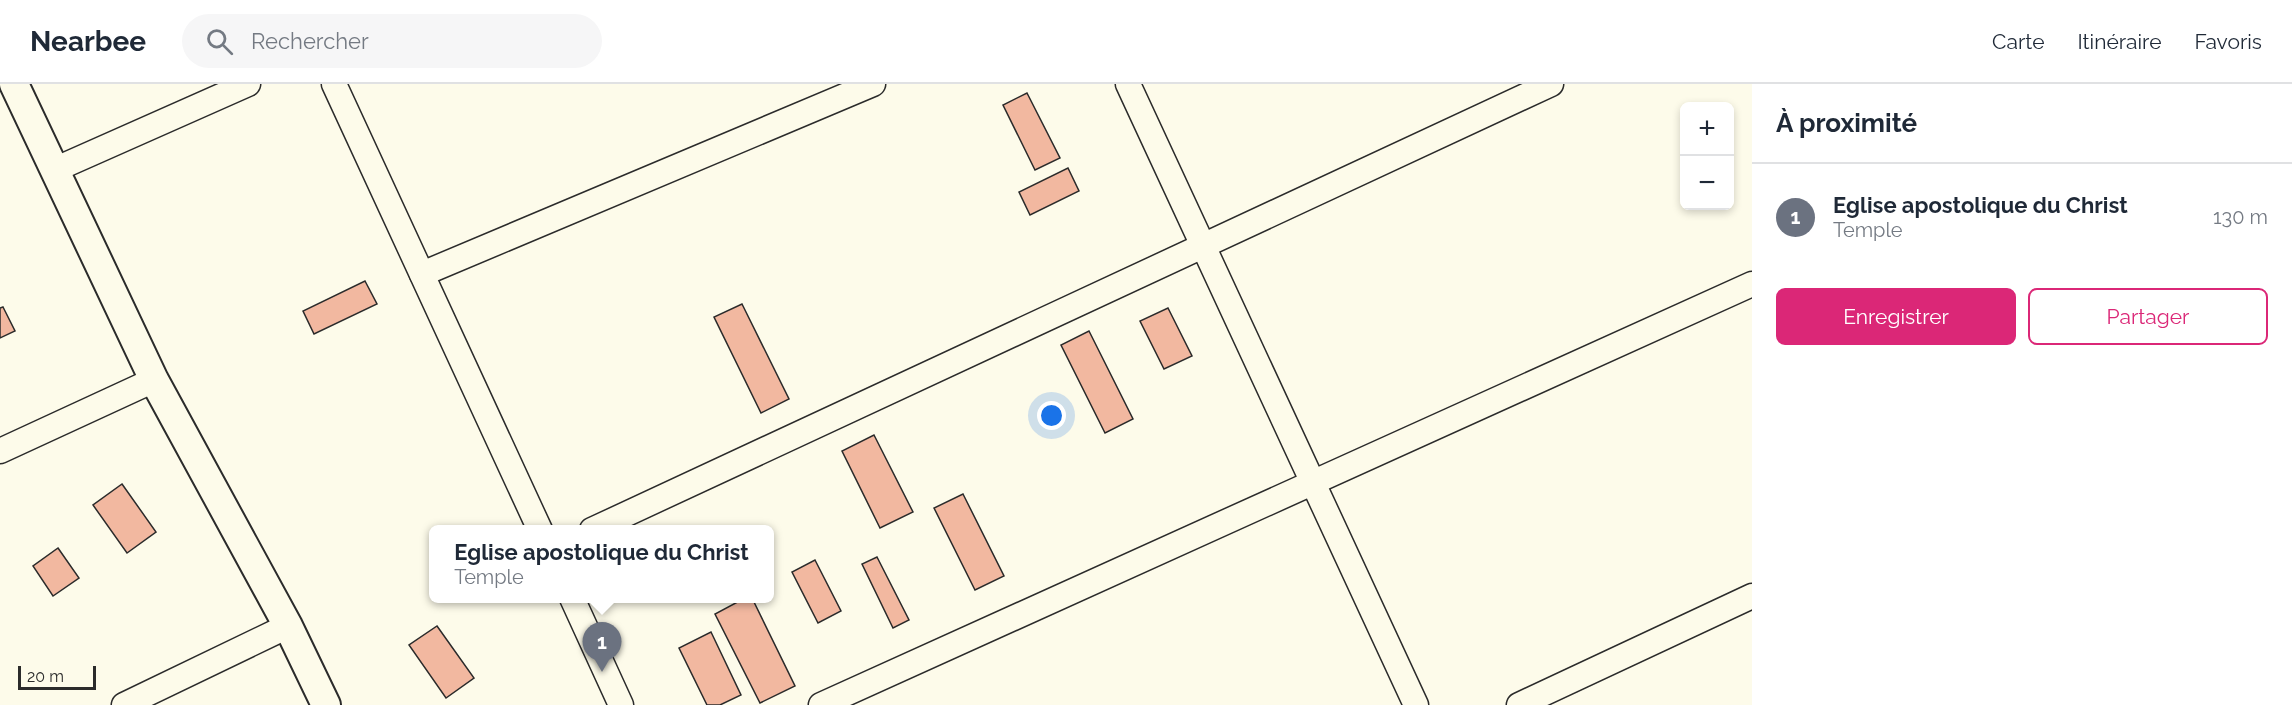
<!DOCTYPE html>
<html lang="fr">
<head>
<meta charset="utf-8">
<style>
  :root { --surface:#fff; --page:#f6f6f7; --text:#1f2937; --muted:#747a83; --line:#e0e1e3; --accent:#db2777 }
  body { margin:0; font-family:Raleway,sans-serif; background:var(--page); color:var(--text) }
  .controls { position:absolute; right:18px; top:18px; display:grid; overflow:hidden; border-radius:9px; box-shadow:0 3px 9px #0003 }
  .controls button { width:54px; height:54px; display:grid; place-items:center; padding:0; border:0; border-bottom:2px solid var(--line); background:var(--surface); color:var(--text); font:30px sans-serif }
  .scale { position:absolute; left:18px; bottom:15px; width:78px; box-sizing:border-box; padding-left:6px; border:3px solid #2b2b2b; border-top:0; font-size:16px; line-height:21px; white-space:nowrap; color:#2b2b2b; -webkit-text-stroke:4px #fdfbea; paint-order:stroke }
  .you { position:absolute; left:1052px; top:332px; width:21px; height:21px; margin:-15px; border:4px solid #fff; border-radius:50%; background:#1a73e8; box-shadow:0 0 0 9px #1a73e833 }
  .badge { display:grid; place-items:center; width:39px; height:39px; border-radius:50%; background:var(--accent); color:#fff; font-size:20px; font-weight:700 }
  .pin { position:absolute; translate:-50% -50px; filter:drop-shadow(0 2px 3px #0008) }
  .pin::after { content:''; position:absolute; top:32px; width:21px; height:18px; background:inherit; clip-path:polygon(0 0,100% 0,50% 100%) }
  .popup { position:absolute; left:429px; top:441px; width:345px; height:78px; box-sizing:border-box; display:grid; place-content:center; border-radius:9px; background:var(--surface); filter:drop-shadow(0 2px 4px #0005); font-size:20px; white-space:nowrap; color:var(--muted) }
  .popup b { font-size:22px; color:var(--text) }
  .popup::after { content:''; position:absolute; left:50%; top:100%; margin-left:-12px; border:12px solid transparent; border-top-color:var(--surface) }
  .list { margin:0; padding:0; list-style:none }
  h2 { display:flex; justify-content:space-between; align-items:center; height:78px; margin:0; padding:0 24px; font-size:26px }
  h2 small { font-size:20px; font-weight:400; color:var(--muted) }
  .list li { display:grid; grid-template-columns:39px 1fr auto; gap:18px; align-items:center; box-sizing:border-box; height:108px; padding:0 24px; border-top:2px solid var(--line) }
  .list b { display:block; font-size:22px; white-space:nowrap }
  .list p { margin:0; font-size:20px; white-space:nowrap; color:var(--muted) }
  .list em { font-size:20px; font-style:normal; color:var(--muted) }
  .actions { display:flex; gap:12px; padding:18px 24px }
  .actions a { flex:1; padding:14px 0; border:2px solid var(--accent); border-radius:9px; text-align:center; font-size:21px; color:var(--accent) }
  .actions .main { background:var(--accent); color:#fff }
  .icon { flex:none; width:33px; height:33px; fill:none; stroke:currentColor; stroke-width:2; stroke-linecap:round; stroke-linejoin:round }
  .map { position:relative; flex:none; width:1752px; height:621px; overflow:hidden }
  header { display:flex; align-items:center; gap:36px; box-sizing:border-box; height:84px; padding:0 30px; background:var(--surface); border-bottom:2px solid var(--line) }
  header strong { font-size:28px }
  nav { display:flex; gap:33px; margin-inline-start:auto; font-size:21px }
  .search { width:420px; height:54px; background:var(--page); display:flex; align-items:center; gap:15px; box-sizing:border-box; padding:0 21px; border-radius:33px; color:var(--muted); font-size:22px }
  main { display:flex }
  aside { flex:1; background:var(--surface) }
  .map>svg:first-child { display:block }
  .building { fill:#f2b8a0; stroke:#2b2b2b; stroke-width:1.5 }
  .lines { fill:none; stroke-linecap:round; stroke-linejoin:round }
  .minor-casing { stroke:#2b2b2b; stroke-width:27 }
  .tertiary-casing { stroke:#2b2b2b; stroke-width:32 }
  .minor { stroke:#fdfbea; stroke-width:24 }
  .tertiary { stroke:#fdfbea; stroke-width:28 }
</style>
</head>
<body>
<header>
<strong>Nearbee</strong>
<div class="search"><svg class="icon" aria-label="search" viewBox="0 0 24 24"><circle cx="10" cy="10" r="6"/><path d="M15 15l6 6"/></svg>Rechercher</div>
<nav><a>Carte</a><a>Itinéraire</a><a>Favoris</a></nav>
</header>
<main>
<div class="map">
<svg width="1752" height="621" viewBox="0 0 1752 621">
  <rect width="100%" height="100%" fill="#fdfbea"/>
  <g class="building">
    <polygon points="1027,9 1060,74 1035,86 1003,21"/>
    <polygon points="1068,84 1079,107 1030,131 1019,108"/>
    <polygon points="365,197 377,220 314,250 303,227"/>
    <polygon points="742,220 789,315 761,329 714,233"/>
    <polygon points="3,223 15,247 0,254 0,224"/>
    <polygon points="1168,224 1192,272 1164,285 1140,237"/>
    <polygon points="1089,247 1133,335 1105,349 1061,261"/>
    <polygon points="874,351 913,428 880,444 842,367"/>
    <polygon points="122,400 156,448 127,469 93,421"/>
    <polygon points="963,410 1004,492 975,506 934,424"/>
    <polygon points="58,464 79,494 53,512 33,482"/>
    <polygon points="877,473 909,536 893,544 862,480"/>
    <polygon points="815,476 841,527 818,539 792,488"/>
    <polygon points="745,514 752,514 795,602 760,619 715,530"/>
    <polygon points="437,542 474,594 446,614 409,561"/>
    <polygon points="711,548 741,611 720,621 707,621 679,564"/>
  </g>
  <g class="lines">
    <defs>
      <g id="minor">
        <polyline points="334,0 540,446"/>
        <polyline points="1128,0 1416,621"/>
        <polyline points="54,86 248,0"/>
        <polyline points="422,190 873,0"/>
        <polyline points="0,367 154,296"/>
        <polyline points="592,446 1551,0"/>
        <polyline points="572,514 621,621"/>
        <polyline points="124,621 288,542"/>
        <polyline points="821,621 1752,200"/>
        <polyline points="1519,621 1752,512"/>
      </g>
      <polyline id="tertiary" points="14,0 154,296 288,542 326,621"/>
    </defs>
    <use href="#minor" class="minor-casing"/>
    <use href="#tertiary" class="tertiary-casing"/>
    <use href="#minor" class="minor"/>
    <use href="#tertiary" class="tertiary"/>
  </g>
</svg>
<div class="controls">
<button>+</button>
<button>−</button>
</div>
<div class="scale">20 m</div>
<div class="you"></div>
<div class="pin badge" style="left:602px;top:588px;background:#6b7280">1</div>
<div class="popup"><b>Eglise apostolique du Christ</b>Temple</div>
</div>
<aside>
<h2>À proximité<small></small></h2>
<ul class="list">
<li><span class="badge" style="background:#6b7280">1</span><div><b>Eglise apostolique du Christ</b><p>Temple</p></div><em>130 m</em></li>
</ul>
<div class="actions"><a class="main">Enregistrer</a><a>Partager</a></div>
</aside>
</main>
</body>
</html>
